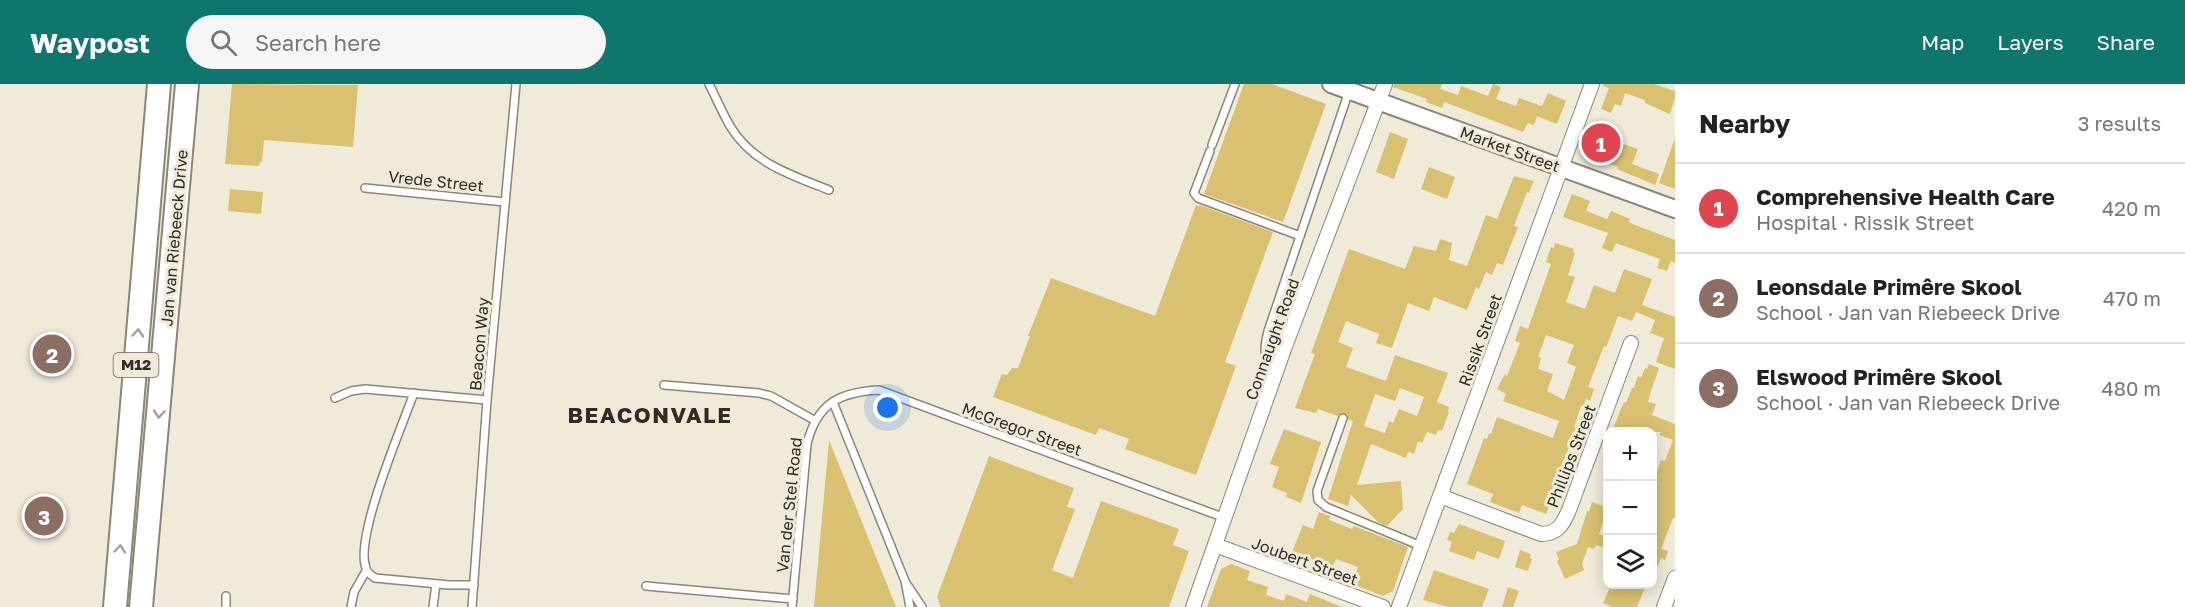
<!DOCTYPE html>
<html lang="en">
<head>
<meta charset="utf-8">
<style>
  :root { --surface:#fff; --page:#f6f6f6; --text:#222; --muted:#767676; --line:#e0e0e0; --accent:#0f766e }
  body { margin:0; font-family:"Golos Text",sans-serif; background:var(--page); color:var(--text) }
  .controls { position:absolute; right:18px; bottom:18px; display:grid; overflow:hidden; border-radius:12px; box-shadow:0 3px 15px #0003 }
  .controls button { width:54px; height:54px; display:grid; place-items:center; padding:0; border:0; border-bottom:2px solid var(--line); background:var(--surface); color:var(--text); font:30px sans-serif }
  .you { position:absolute; left:888px; top:324px; width:21px; height:21px; margin:-15px; border:4px solid #fff; border-radius:50%; background:#1a73e8; box-shadow:0 0 0 9px #1a73e833 }
  .badge { display:grid; place-items:center; width:39px; height:39px; border-radius:50%; background:var(--accent); color:#fff; font-size:20px; font-weight:700 }
  .pin { position:absolute; translate:-50% -50%; border:3px solid #fff; box-shadow:0 2px 6px #0006 }
  .list { margin:0; padding:0; list-style:none }
  h2 { display:flex; justify-content:space-between; align-items:center; height:78px; margin:0; padding:0 24px; font-size:26px }
  h2 small { font-size:20px; font-weight:400; color:var(--muted) }
  .list li { display:grid; grid-template-columns:39px 1fr auto; gap:18px; align-items:center; box-sizing:border-box; height:90px; padding:0 24px; border-top:2px solid var(--line) }
  .list b { display:block; font-size:22px; white-space:nowrap }
  .list p { margin:0; font-size:20px; white-space:nowrap; color:var(--muted) }
  .list em { font-size:20px; font-style:normal; color:var(--muted) }
  .icon { flex:none; width:33px; height:33px; fill:none; stroke:currentColor; stroke-width:2; stroke-linecap:round; stroke-linejoin:round }
  .map { position:relative; flex:none; width:1675px; height:523px; overflow:hidden }
  header { display:flex; align-items:center; gap:36px; box-sizing:border-box; height:84px; padding:0 30px; background:var(--accent); color:#fff }
  header strong { font-size:28px }
  nav { display:flex; gap:33px; margin-inline-start:auto; font-size:21px }
  .search { width:420px; height:54px; background:var(--page); display:flex; align-items:center; gap:15px; box-sizing:border-box; padding:0 21px; border-radius:33px; color:var(--muted); font-size:22px }
  main { display:flex }
  aside { flex:1; background:var(--surface) }
  .map>svg:first-child { display:block }
  .building { fill:#d9c171; fill-rule:evenodd }
  .lines { fill:none; stroke-linecap:round; stroke-linejoin:round }
  .service-casing { stroke:#8b8675; stroke-width:10 }
  .minor-casing { stroke:#8b8675; stroke-width:16 }
  .tertiary-casing { stroke:#8b8675; stroke-width:20 }
  .primary-casing { stroke:#8b8675; stroke-width:26 }
  .service { stroke:#fff; stroke-width:7 }
  .minor { stroke:#fff; stroke-width:14 }
  .tertiary { stroke:#fff; stroke-width:16 }
  .primary { stroke:#fff; stroke-width:22 }
  .oneway { stroke:#a1a09d }
  .labels { text-anchor:middle; stroke-width:6; stroke-linejoin:round; paint-order:stroke }
  .shield { fill:#f0ebd8; stroke:#68655b; stroke-width:1.5 }
  .shield-label { font-size:15px; font-weight:bold; fill:#2e2c25 }
  .street-label { font-size:16px; fill:#2e2c25; stroke:#f0ebd8 }
  .district-label { font-size:22px; font-weight:bold; letter-spacing:1.5px; fill:#2e2c25; stroke:#f0ebd8 }
</style>
</head>
<body>
<header>
<strong>Waypost</strong>
<div class="search"><svg class="icon" aria-label="search" viewBox="0 0 24 24"><circle cx="10" cy="10" r="6"/><path d="M15 15l6 6"/></svg>Search here</div>
<nav><a>Map</a><a>Layers</a><a>Share</a></nav>
</header>
<main>
<div class="map">
<svg width="1675" height="523" viewBox="0 0 1675 523">
  <rect width="100%" height="100%" fill="#f0ebd8"/>
  <g class="building">
    <polygon points="232,0 358,1 353,63 264,56 262,78 260,78 259,82 225,80"/>
    <polygon points="1244,0 1272,0 1326,20 1283,138 1204,110"/>
    <polygon points="1394,0 1442,0 1440,5 1458,11 1461,2 1488,12 1493,0 1494,0 1501,3 1496,15 1516,22 1519,14 1542,22 1548,9 1566,17 1557,40 1537,32 1534,41 1528,39 1523,48 1444,18 1442,24 1426,18 1427,15 1393,3"/>
    <polygon points="1603,0 1654,0 1675,7 1675,14 1670,30 1645,19 1645,16 1625,9 1621,22 1615,20 1611,29 1601,25 1609,4 1603,2"/>
    <polygon points="1596,43 1614,50 1612,56 1638,65 1632,80 1659,90 1655,101 1617,85 1618,83 1590,73 1587,68"/>
    <polygon points="1390,48 1408,55 1394,95 1376,88"/>
    <polygon points="1674,57 1675,57 1675,105 1659,99"/>
    <polygon points="1429,83 1455,93 1447,115 1421,105"/>
    <path d="M1514 92 1534 97 1529 109 1527 108 1514 142 1518 143 1503 181 1497 179 1492 191 1486 188 1479 205 1476 203 1467 226 1434 213 1429 227 1408 219 1392 264 1376 259 1379 250 1346 237 1338 258 1353 264 1346 283 1386 297 1395 271 1448 289 1437 318 1449 323 1448 327 1449 328 1442 347 1438 346 1436 351 1427 348 1422 359 1418 357 1414 370 1408 368 1406 374 1371 360 1357 401 1401 397 1403 425 1387 442 1378 438 1351 411 1348 422 1328 415 1353 337 1348 335V331L1344 329 1338 332 1318 325 1316 329 1295 324 1315 270 1311 269 1349 165 1405 185 1414 162 1436 167 1440 155 1452 159 1449 176 1467 182 1486 131 1497 135ZM1400 304 1424 313 1417 332 1399 325 1393 339 1389 337 1385 349 1364 342 1375 310 1395 317Z"/>
    <polygon points="230,105 263,108 261,130 228,127"/>
    <polygon points="1572,110 1590,117 1586,127 1607,135 1611,127 1630,135 1629,138 1635,141 1675,156 1675,179 1671,177 1667,187 1657,184 1660,175 1616,159 1612,168 1602,164 1608,149 1563,133"/>
    <polygon points="1196,121 1199,122 1200,121 1273,148 1225,278 1236,282 1196,391 1125,365 1129,355 1099,344 1096,351 993,313 1002,290 1007,291 1012,284 1018,284 1030,252 1028,252 1051,194 1155,232"/>
    <path d="M1555 159 1574 165 1573 168 1575 169 1568 191 1575 193 1566 218 1585 225 1594 201 1615 209 1624 185 1652 195 1642 221 1675 233V285L1656 278 1664 254 1650 249 1655 236 1636 228 1632 237 1618 232 1609 256 1606 263 1604 262 1588 303 1594 305 1590 317 1586 315 1583 323 1581 322 1574 343H1576L1573 354 1550 410 1553 412 1546 430 1522 421 1519 429 1490 418 1493 410 1467 400 1484 354 1487 355 1489 349 1491 350 1497 333 1553 354 1559 337 1503 317 1506 310 1497 305 1505 290 1507 292 1520 259 1515 257 1520 242 1528 245 1551 180 1546 178 1551 163 1554 164ZM1546 251 1574 261 1567 279 1576 283 1564 316 1547 307 1553 290 1538 285 1541 274 1538 273Z"/>
    <polygon points="1649,280 1659,284 1650,310 1648,318 1656,320 1652,331 1675,340 1675,434 1673,434 1661,465 1668,467 1665,476 1661,474 1653,494 1653,398 1661,376 1665,377 1673,356 1659,351 1661,348 1612,348 1620,327 1624,318 1626,319 1632,304 1634,304 1638,292 1641,294 1645,284 1647,285"/>
    <polygon points="1284,345 1321,358 1301,419 1286,413 1287,409 1272,403 1279,383 1270,380"/>
    <polygon points="829,356 896,523 814,523"/>
    <polygon points="989,372 1074,404 1067,423 1075,425 1052,486 1073,494 1101,417 1179,445 1173,461 1189,467 1169,523 941,523 937,513"/>
    <polygon points="1592,418 1608,424 1599,450 1608,453 1608,465 1596,461 1594,465 1588,463 1582,480 1584,486 1565,495 1557,477 1559,476 1556,468 1577,460 1587,427 1589,427"/>
    <polygon points="1319,428 1330,432 1329,436 1352,445 1354,442 1408,463 1393,507 1383,512 1352,500 1358,483 1336,475 1331,486 1317,481 1318,478 1292,468 1303,441 1313,445"/>
    <polygon points="1459,440 1505,457 1499,475 1477,467 1474,476 1449,467 1452,458 1447,456 1450,448 1454,449"/>
    <polygon points="1520,466 1531,470 1530,474 1532,475 1528,487 1515,483"/>
    <polygon points="1231,480 1250,487 1247,496 1268,503 1266,511 1284,517 1286,510 1307,518 1310,510 1342,523 1207,523 1221,485"/>
    <polygon points="1434,486 1489,505 1482,523 1448,523 1423,516"/>
    <polygon points="1611,501 1646,501 1637,523 1612,523 1603,519"/>
    <polygon points="1508,503 1519,507 1515,518 1513,523 1502,523"/>
  </g>
  <g class="lines">
    <defs>
      <g id="service">
        <path d="M709 0C716 14 722 28 730 42 752 79 791 91 829 106"/>
        <polyline points="1212,61 1235,0"/>
        <polyline points="1210,67 1194,109 1198,114 1300,152"/>
        <polyline points="365,104 505,118"/>
        <polyline points="1283,204 1305,212"/>
        <path d="M1278 284C1261 271 1264 266 1268 247L1349 7"/>
        <polyline points="664,301 759,309 771,312 814,336"/>
        <path d="M414 309C402 342 354 454 366 484 367 489 371 491 375 494L449 501H474"/>
        <polyline points="335,314 351,307 365,305 487,316"/>
        <polyline points="833,318 905,497 910,523"/>
        <polyline points="1343,334 1317,407 1318,416 1326,423 1421,462"/>
        <polyline points="906,499 922,523"/>
        <polyline points="646,502 793,515"/>
        <polyline points="226,523 226,512"/>
        <polyline points="351,523 354,508 366,487"/>
        <polyline points="433,523 436,500"/>
        <polyline points="472,523 487,316 516,0"/>
        <path d="M792 523 807 360C817 319 840 308 879 306L1225 434"/>
      </g>
      <g id="minor">
        <path d="M1440 412 1541 450C1558 450 1563 440 1569 426L1631 259"/>
        <polyline points="1215,461 1383,523"/>
        <polyline points="1193,523 1284,265 1385,0"/>
        <polyline points="1399,523 1592,0"/>
        <polyline points="1664,523 1675,494"/>
      </g>
      <polyline id="tertiary" points="1331,0 1675,125"/>
      <g id="primary">
        <polyline points="115,523 159,0"/>
        <polyline points="141,523 187,0"/>
      </g>
    </defs>
    <use href="#service" class="service-casing"/>
    <use href="#minor" class="minor-casing"/>
    <use href="#tertiary" class="tertiary-casing"/>
    <use href="#primary" class="primary-casing"/>
    <use href="#service" class="service"/>
    <use href="#minor" class="minor"/>
    <use href="#tertiary" class="tertiary"/>
    <use href="#primary" class="primary"/>
  </g>
  <defs><path id="oneway-chevron" d="M-2-3.5L2.5 0L-2 3.5" fill="none" stroke-width="1.6" stroke-linecap="round" stroke-linejoin="round" transform="scale(1.5)"/></defs>
  <g class="oneway">
    <use href="#oneway-chevron" transform="translate(138 249) rotate(-85)"/>
    <use href="#oneway-chevron" transform="translate(159 330) rotate(95)"/>
    <use href="#oneway-chevron" transform="translate(120 465) rotate(-85)"/>
  </g>
  <g class="labels">
    <rect class="shield" x="113.5" y="269" width="45" height="24" rx="4.5"/>
    <g class="shield-label">
      <text x="136" y="286">M12</text>
    </g>
    <g class="street-label">
      <text transform="translate(1510 65) rotate(20)" y="6">Market Street</text>
      <text transform="translate(436 97) rotate(6)" y="6">Vrede Street</text>
      <text transform="translate(174 154) rotate(-85)" y="6">Jan van Riebeeck Drive</text>
      <text transform="translate(1272 255) rotate(-70)" y="6">Connaught Road</text>
      <text transform="translate(1480 256) rotate(-70)" y="6">Rissik Street</text>
      <text transform="translate(479 260) rotate(-85)" y="6">Beacon Way</text>
      <text transform="translate(1022 345) rotate(20)" y="6">McGregor Street</text>
      <text transform="translate(1571 372) rotate(-69)" y="6">Phillips Street</text>
      <text transform="translate(789 421) rotate(-84)" y="6">Van der Stel Road</text>
      <text transform="translate(1305 477) rotate(20)" y="6">Joubert Street</text>
    </g>
    <g class="district-label">
      <text x="650" y="339">BEACONVALE</text>
    </g>
  </g>
</svg>
<div class="controls">
<button>+</button>
<button>−</button>
<button><svg class="icon" aria-label="layers" viewBox="0 0 24 24"><path d="M12 4l9 5-9 5-9-5zM3 14l9 5 9-5"/></svg></button>
</div>
<div class="you"></div>
<div class="pin badge" style="left:1601px;top:59px;background:#e0444e">1</div>
<div class="pin badge" style="left:52px;top:270px;background:#8d6e63">2</div>
<div class="pin badge" style="left:44px;top:432px;background:#8d6e63">3</div>
</div>
<aside>
<h2>Nearby<small>3 results</small></h2>
<ul class="list">
<li><span class="badge" style="background:#e0444e">1</span><div><b>Comprehensive Health Care</b><p>Hospital · Rissik Street</p></div><em>420 m</em></li>
<li><span class="badge" style="background:#8d6e63">2</span><div><b>Leonsdale Primêre Skool</b><p>School · Jan van Riebeeck Drive</p></div><em>470 m</em></li>
<li><span class="badge" style="background:#8d6e63">3</span><div><b>Elswood Primêre Skool</b><p>School · Jan van Riebeeck Drive</p></div><em>480 m</em></li>
</ul>
</aside>
</main>
</body>
</html>
